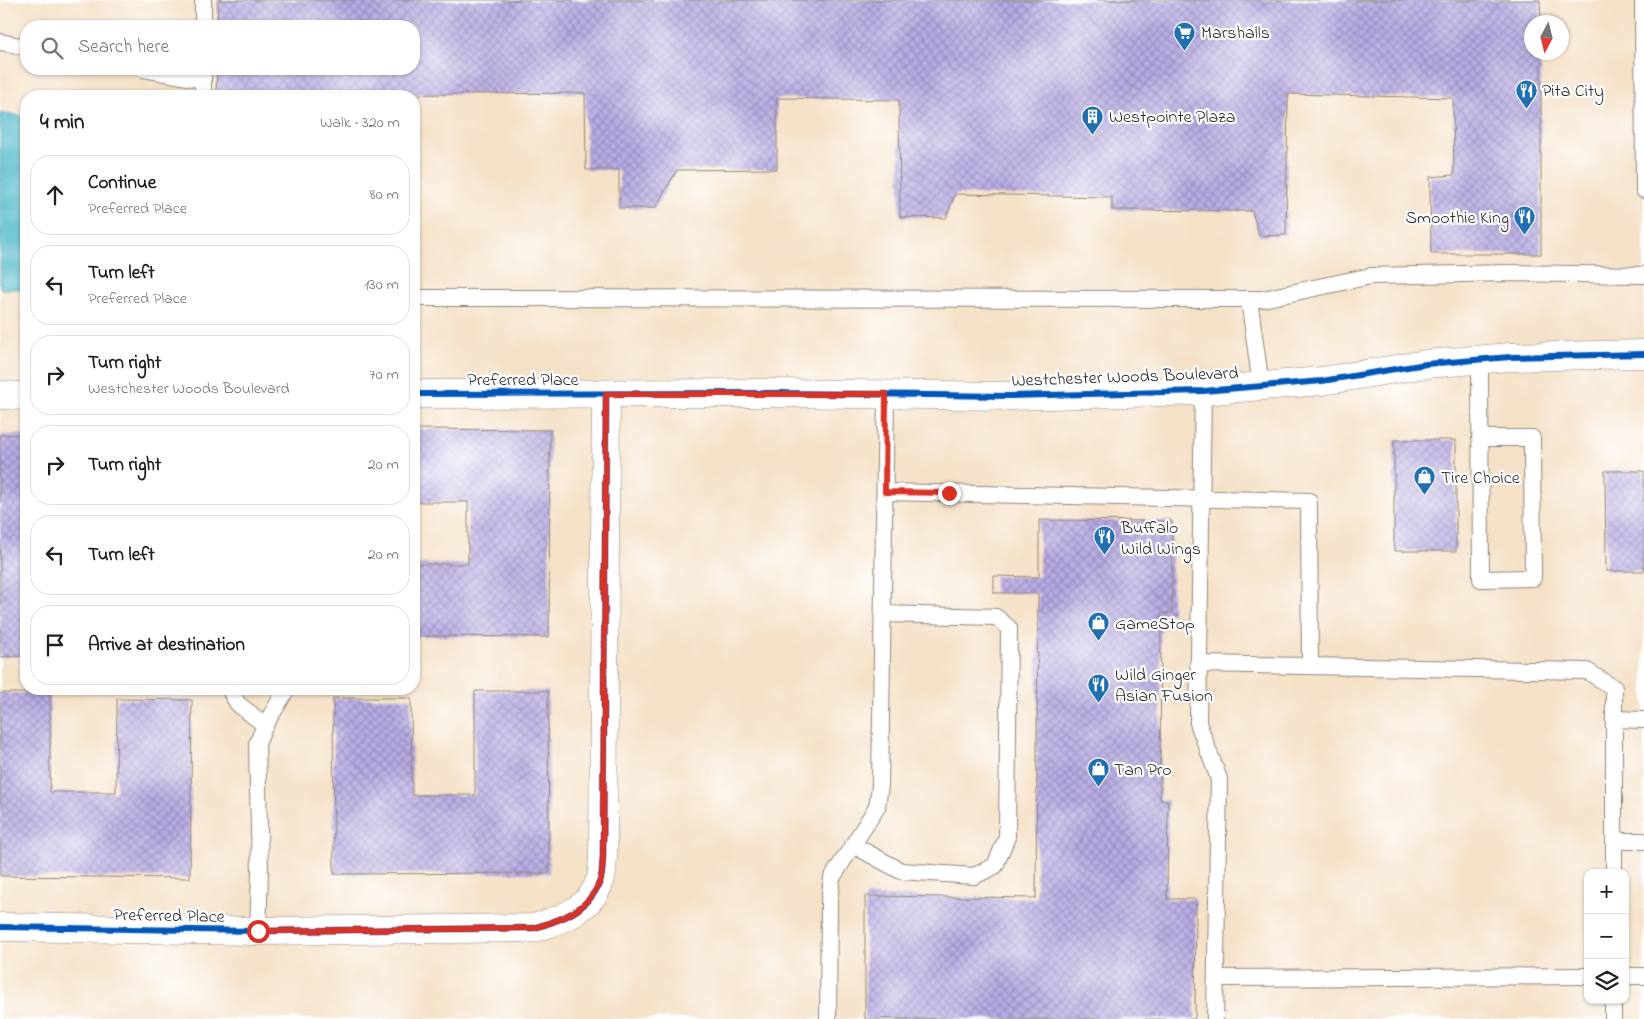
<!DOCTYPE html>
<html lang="en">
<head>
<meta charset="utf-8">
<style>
  :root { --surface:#fff; --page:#f6f6f6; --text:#202124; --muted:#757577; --line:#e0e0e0 }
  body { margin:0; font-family:"Indie Flower",sans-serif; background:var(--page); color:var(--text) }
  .controls { position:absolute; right:15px; bottom:15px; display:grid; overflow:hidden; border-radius:10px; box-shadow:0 1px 4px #0004 }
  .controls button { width:45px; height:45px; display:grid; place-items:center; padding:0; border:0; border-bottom:1px solid var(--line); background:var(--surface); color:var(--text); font:25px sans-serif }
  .compass { position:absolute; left:1524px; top:15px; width:45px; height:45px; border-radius:50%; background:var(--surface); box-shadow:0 1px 4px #0004; rotate:187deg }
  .stop { position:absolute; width:15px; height:15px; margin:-11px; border:4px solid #d93025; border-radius:50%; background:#fff }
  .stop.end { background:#d93025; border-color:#fff; box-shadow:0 1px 5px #0008 }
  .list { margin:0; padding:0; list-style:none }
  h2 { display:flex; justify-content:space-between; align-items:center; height:65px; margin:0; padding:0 20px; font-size:21px }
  h2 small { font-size:16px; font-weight:400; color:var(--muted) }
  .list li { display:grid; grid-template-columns:32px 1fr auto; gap:15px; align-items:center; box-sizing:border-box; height:80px; margin:0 10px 10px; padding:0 10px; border:1px solid var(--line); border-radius:20px }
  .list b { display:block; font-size:19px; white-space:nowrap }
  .list p { margin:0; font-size:16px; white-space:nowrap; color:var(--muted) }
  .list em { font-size:16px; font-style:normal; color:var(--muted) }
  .icon { flex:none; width:28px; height:28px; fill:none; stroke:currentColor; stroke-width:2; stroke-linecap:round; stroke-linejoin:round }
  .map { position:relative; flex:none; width:1644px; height:1019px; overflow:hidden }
  .search { position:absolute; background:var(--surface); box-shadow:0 1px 4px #0004; left:20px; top:20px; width:400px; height:55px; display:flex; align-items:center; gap:12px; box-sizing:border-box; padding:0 18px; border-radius:20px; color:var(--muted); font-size:19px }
  .panel { position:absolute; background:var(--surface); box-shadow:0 1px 4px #0004; left:20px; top:90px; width:400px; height:605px; border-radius:20px }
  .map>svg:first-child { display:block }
  .water { fill:#4ab6c7; stroke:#3a7079 }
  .building { fill:url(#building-cross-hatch) }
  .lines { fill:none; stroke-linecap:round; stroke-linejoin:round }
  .service-casing { stroke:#908679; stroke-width:18 }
  .minor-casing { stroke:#908679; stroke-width:29 }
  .service { stroke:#fff; stroke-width:16 }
  .minor { stroke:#fff; stroke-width:28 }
  .cycleway-casing { stroke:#fff; stroke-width:9 }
  .cycleway { stroke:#0057b8; stroke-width:6 }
  .route { stroke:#d93025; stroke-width:6 }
  .labels { text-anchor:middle; stroke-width:4.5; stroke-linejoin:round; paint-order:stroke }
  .poi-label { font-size:18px; fill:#2b2b2b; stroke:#fff; text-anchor:start }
  .street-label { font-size:18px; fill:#2b2b2b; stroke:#fff }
</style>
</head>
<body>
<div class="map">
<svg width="1644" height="1019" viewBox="0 0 1644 1019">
  <defs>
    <pattern id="building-cross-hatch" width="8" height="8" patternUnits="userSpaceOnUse" patternTransform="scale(1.25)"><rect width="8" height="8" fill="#b7abe4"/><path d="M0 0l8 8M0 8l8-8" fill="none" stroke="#958bb9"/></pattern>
  </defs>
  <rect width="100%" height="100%" fill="#fff"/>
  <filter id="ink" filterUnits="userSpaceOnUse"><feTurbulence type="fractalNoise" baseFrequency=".02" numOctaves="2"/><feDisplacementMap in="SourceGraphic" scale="10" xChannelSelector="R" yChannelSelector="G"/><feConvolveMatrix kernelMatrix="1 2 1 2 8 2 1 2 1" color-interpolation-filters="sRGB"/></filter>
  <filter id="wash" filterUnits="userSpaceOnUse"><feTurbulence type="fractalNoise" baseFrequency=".0096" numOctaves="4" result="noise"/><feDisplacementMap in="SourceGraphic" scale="20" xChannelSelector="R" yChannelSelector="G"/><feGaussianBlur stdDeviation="1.12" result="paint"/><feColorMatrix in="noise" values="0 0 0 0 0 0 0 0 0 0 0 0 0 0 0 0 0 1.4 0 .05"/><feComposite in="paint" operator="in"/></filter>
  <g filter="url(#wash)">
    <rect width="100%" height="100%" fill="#f4e1c7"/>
    <polygon class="water" points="0,112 26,117 26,289 0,289"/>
    <g id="blocks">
      <g class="building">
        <polygon points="218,0 1540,0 1541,22 1532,22 1532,52 1541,52 1541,254 1431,254 1430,177 1454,175 1453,98 1288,94 1286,235 1259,236 1252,211 1112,210 1112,197 955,194 946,218 900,217 899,100 777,98 777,169 677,170 655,208 619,208 619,170 586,170 585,93 216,96 217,69 414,69 414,26 217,26"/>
        <polygon points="414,429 550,430 549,637 414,636 414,564 468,564 468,502 414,502"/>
        <polygon points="26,434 26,656 0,657 0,435"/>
        <rect x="1394" y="440" width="62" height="111"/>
        <polygon points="1605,471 1644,471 1644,571 1606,571"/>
        <polygon points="1039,520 1172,521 1172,613 1161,613 1160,800 1168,800 1167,899 1196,899 1195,1019 865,1019 865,896 1036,898 1038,593 994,593 994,576 1039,577"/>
        <polygon points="475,691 548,691 549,873 334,874 333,698 411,698 412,795 475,795"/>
        <polygon points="0,693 50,693 50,792 116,792 117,699 192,700 190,878 0,876"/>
      </g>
    </g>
  </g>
  <g filter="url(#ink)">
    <use href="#blocks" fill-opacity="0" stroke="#908679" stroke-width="1"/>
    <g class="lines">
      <defs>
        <g id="service">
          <polyline points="203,0 203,26"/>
          <polyline points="1643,0 1644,190"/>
          <polyline points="0,42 26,47"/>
          <polyline points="143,69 203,80"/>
          <polyline points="203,96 203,71"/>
          <polyline points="414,298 1263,299 1371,276 1508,273 1644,275"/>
          <polyline points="1249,299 1261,386"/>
          <polyline points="1480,359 1481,579 1533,578 1532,438 1480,438"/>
          <polyline points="1203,391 1198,723 1219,779 1215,1019"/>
          <polyline points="885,492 1309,501 1310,666"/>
          <polyline points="1198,664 1587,671 1614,688 1614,873"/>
          <polyline points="229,689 238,704 265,725"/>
          <polyline points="1614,719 1644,720"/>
          <polyline points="1614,841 1644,841"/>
          <polyline points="853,845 901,871 974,876 995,866 1007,837 1009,628 996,617 883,614"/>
          <polyline points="258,931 260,872 257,744 265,725 287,689"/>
          <polyline points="1625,976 1644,976"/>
          <polyline points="1216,978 1588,976"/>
          <polyline points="1613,1000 1613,1019"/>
          <polyline points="828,1019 829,901 832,878 877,807 880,785 886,394"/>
        </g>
        <g id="minor">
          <polyline points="414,394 776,393 1010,396 1203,391 1322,381 1426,364 1510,357 1644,354"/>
          <polyline points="0,395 26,396"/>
          <path d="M0 927 258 931 534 928C561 920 590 910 600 881 603 874 602 865 603 857L606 394"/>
        </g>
      </defs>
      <use href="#service" class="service-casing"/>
      <use href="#minor" class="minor-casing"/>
      <use href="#service" class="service"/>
      <use href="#minor" class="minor"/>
      <defs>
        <g id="cycleway">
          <polyline points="414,394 776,393 1010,396 1203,391 1322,381 1426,364 1510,357 1644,354"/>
          <path d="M0 927 258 931 534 928C561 920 590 910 600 881 603 874 602 865 603 857L606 394"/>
        </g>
      </defs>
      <use href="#cycleway" class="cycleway-casing"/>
      <use href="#cycleway" class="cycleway"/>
    </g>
  </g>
  <g class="lines" filter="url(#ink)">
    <path class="route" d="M258 931 534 928C561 920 589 910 600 881 603 874 602 865 603 857L606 394H886L885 492 949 493"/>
  </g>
  <defs>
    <symbol id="supermarket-pin" viewBox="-11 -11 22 30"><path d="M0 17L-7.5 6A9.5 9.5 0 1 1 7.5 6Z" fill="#1f6fb2" stroke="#fff"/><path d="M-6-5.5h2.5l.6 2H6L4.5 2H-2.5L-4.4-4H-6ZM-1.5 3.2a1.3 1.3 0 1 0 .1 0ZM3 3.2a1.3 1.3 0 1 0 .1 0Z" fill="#fff"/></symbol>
    <symbol id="restaurant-pin" viewBox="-11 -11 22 30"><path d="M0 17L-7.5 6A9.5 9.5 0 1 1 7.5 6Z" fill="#1f6fb2" stroke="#fff"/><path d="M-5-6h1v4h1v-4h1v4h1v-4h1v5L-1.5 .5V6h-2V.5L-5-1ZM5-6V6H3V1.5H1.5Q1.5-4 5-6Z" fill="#fff"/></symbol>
    <symbol id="building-pin" viewBox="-11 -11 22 30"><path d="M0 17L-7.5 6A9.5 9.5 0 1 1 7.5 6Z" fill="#1f6fb2" stroke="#fff"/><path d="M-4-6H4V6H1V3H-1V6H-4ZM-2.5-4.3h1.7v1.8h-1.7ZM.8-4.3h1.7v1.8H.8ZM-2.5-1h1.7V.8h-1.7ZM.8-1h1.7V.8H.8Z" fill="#fff"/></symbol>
    <symbol id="shop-pin" viewBox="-11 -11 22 30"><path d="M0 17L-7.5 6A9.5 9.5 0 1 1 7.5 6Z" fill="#1f6fb2" stroke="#fff"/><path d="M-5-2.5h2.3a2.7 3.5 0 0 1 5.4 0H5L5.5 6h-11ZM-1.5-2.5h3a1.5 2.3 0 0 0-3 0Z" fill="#fff"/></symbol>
  </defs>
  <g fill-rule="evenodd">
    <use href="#supermarket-pin" x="1172" y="20" width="25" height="34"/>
    <use href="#restaurant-pin" x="1514" y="78" width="25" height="34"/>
    <use href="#building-pin" x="1080" y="104" width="25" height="34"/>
    <use href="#restaurant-pin" x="1512" y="204" width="25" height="34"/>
    <use href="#shop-pin" x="1412" y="464" width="25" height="34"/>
    <use href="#restaurant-pin" x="1092" y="524" width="25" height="34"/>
    <use href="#shop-pin" x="1086" y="610" width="25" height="34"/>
    <use href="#restaurant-pin" x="1086" y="672" width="25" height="34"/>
    <use href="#shop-pin" x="1086" y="756" width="25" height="34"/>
  </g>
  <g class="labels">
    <g class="poi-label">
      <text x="1201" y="38">Marshalls</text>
      <text x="1542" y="96">Pita City</text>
      <text x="1109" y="122">Westpointe Plaza</text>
      <text x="1509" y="223" text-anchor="end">Smoothie King</text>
      <text x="1441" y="483">Tire Choice</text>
      <text x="1121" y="533">Buffalo<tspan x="1121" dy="21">Wild Wings</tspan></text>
      <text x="1115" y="629">GameStop</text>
      <text x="1115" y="680">Wild Ginger<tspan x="1115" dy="21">Asian Fusion</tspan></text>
      <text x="1114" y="775">Tan Pro</text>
    </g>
    <g class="street-label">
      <text transform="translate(1125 376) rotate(-2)" y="6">Westchester Woods Boulevard</text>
      <text x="523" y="385">Preferred Place</text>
      <text transform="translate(169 915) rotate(1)" y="6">Preferred Place</text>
    </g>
  </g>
</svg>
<div class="controls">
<button>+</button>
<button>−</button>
<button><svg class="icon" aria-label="layers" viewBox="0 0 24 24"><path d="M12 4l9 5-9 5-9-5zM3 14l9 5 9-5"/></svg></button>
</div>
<svg class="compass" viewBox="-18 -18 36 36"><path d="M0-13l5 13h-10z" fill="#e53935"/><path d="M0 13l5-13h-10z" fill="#757577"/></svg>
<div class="stop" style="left:258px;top:931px"></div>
<div class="stop end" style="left:949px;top:493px"></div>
<div class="search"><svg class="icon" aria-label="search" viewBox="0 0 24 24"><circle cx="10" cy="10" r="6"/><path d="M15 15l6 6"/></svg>Search here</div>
<section class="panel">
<h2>4 min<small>Walk · 320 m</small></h2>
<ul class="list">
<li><svg class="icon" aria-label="ahead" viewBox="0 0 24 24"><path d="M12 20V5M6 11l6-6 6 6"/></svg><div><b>Continue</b><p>Preferred Place</p></div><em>80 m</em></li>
<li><svg class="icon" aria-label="left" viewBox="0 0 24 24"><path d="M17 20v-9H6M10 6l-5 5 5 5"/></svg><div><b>Turn left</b><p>Preferred Place</p></div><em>130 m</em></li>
<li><svg class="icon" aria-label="right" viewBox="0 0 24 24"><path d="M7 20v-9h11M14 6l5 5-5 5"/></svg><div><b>Turn right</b><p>Westchester Woods Boulevard</p></div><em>70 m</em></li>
<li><svg class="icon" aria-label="right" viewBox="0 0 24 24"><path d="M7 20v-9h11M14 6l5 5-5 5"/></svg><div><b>Turn right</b></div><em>20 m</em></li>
<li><svg class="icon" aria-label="left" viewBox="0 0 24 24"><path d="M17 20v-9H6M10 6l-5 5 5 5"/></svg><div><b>Turn left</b></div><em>20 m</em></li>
<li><svg class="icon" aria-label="arrive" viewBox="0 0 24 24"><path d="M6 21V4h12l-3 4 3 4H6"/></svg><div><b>Arrive at destination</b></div></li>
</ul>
</section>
</div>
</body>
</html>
